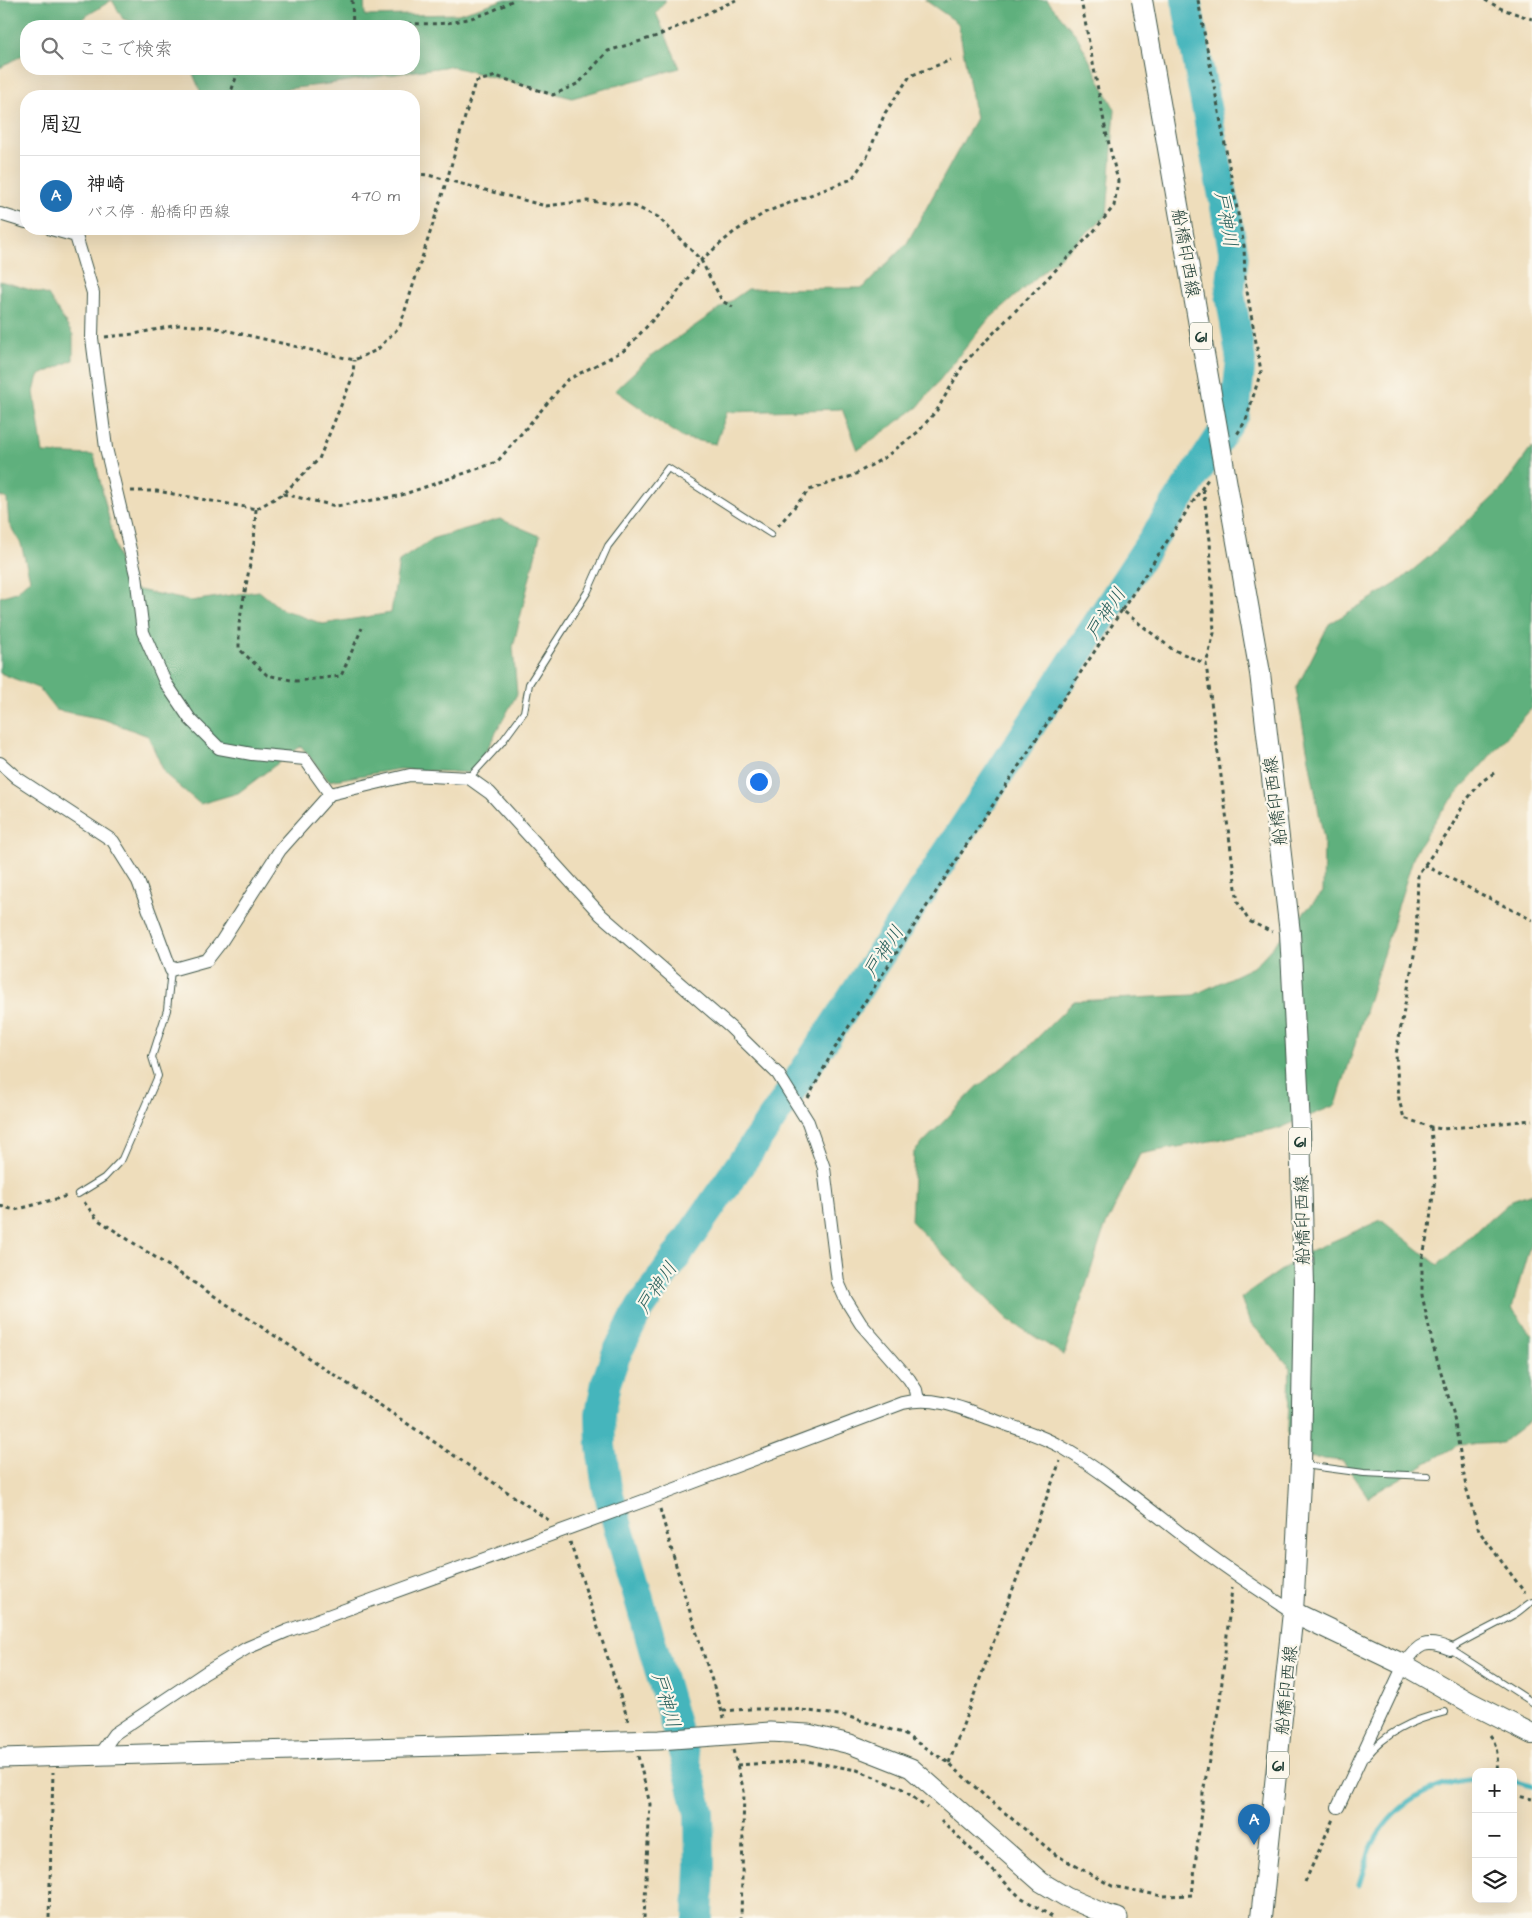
<!DOCTYPE html>
<html lang="ja">
<head>
<meta charset="utf-8">
<style>
  :root { --surface:#fff; --page:#f2f2f2; --text:#222; --muted:#767676; --line:#e0e0e0; --accent:#1f6fb2 }
  body { margin:0; font-family:"Architects Daughter","Klee One",sans-serif; background:var(--page); color:var(--text) }
  .controls { position:absolute; right:15px; bottom:15px; display:grid; overflow:hidden; border-radius:10px; box-shadow:0 5px 20px #0002 }
  .controls button { width:45px; height:45px; display:grid; place-items:center; padding:0; border:0; border-bottom:1px solid var(--line); background:var(--surface); color:var(--text); font:25px sans-serif }
  .you { position:absolute; left:758px; top:781px; width:18px; height:18px; margin:-12px; border:4px solid #fff; border-radius:50%; background:#1a73e8; box-shadow:0 0 0 8px #1a73e833 }
  .badge { display:grid; place-items:center; width:32px; height:32px; border-radius:50%; background:var(--accent); color:#fff; font-size:16px; font-weight:700 }
  .pin { position:absolute; translate:-50% -41px; filter:drop-shadow(0 1px 2px #0008) }
  .pin::after { content:''; position:absolute; top:26px; width:18px; height:15px; background:inherit; clip-path:polygon(0 0,100% 0,50% 100%) }
  .list { margin:0; padding:0; list-style:none }
  h2 { display:flex; justify-content:space-between; align-items:center; height:65px; margin:0; padding:0 20px; font-size:21px }
  h2 small { font-size:16px; font-weight:400; color:var(--muted) }
  .list li { display:grid; grid-template-columns:32px 1fr auto; gap:15px; align-items:center; box-sizing:border-box; height:80px; padding:0 20px; border-top:1px solid var(--line) }
  .list b { display:block; font-size:19px; white-space:nowrap }
  .list p { margin:0; font-size:16px; white-space:nowrap; color:var(--muted) }
  .list em { font-size:16px; font-style:normal; color:var(--muted) }
  .icon { flex:none; width:28px; height:28px; fill:none; stroke:currentColor; stroke-width:2; stroke-linecap:round; stroke-linejoin:round }
  .map { position:relative; flex:none; width:1532px; height:1918px; overflow:hidden }
  .search { position:absolute; background:var(--surface); box-shadow:0 5px 20px #0002; left:20px; top:20px; width:400px; height:55px; display:flex; align-items:center; gap:12px; box-sizing:border-box; padding:0 18px; border-radius:20px; color:var(--muted); font-size:19px }
  .panel { position:absolute; background:var(--surface); box-shadow:0 5px 20px #0002; left:20px; top:90px; width:400px; height:145px; border-radius:20px }
  .map>svg:first-child { display:block }
  .forest { fill:#5eb07d; stroke:#3e7658 }
  .lines { fill:none; stroke-linecap:round; stroke-linejoin:round }
  .stream { stroke:#45b5bc; stroke-width:5 }
  .river { stroke:#45b5bc; stroke-width:30 }
  .lane-casing { stroke:#3e5548; stroke-width:8 }
  .street-casing { stroke:#3e5548; stroke-width:14 }
  .secondary-casing { stroke:#3e5548; stroke-width:21 }
  .primary-casing { stroke:#3e5548; stroke-width:22 }
  .path { stroke:#3e5548; stroke-width:3; stroke-dasharray:4 4; stroke-linecap:butt }
  .lane { stroke:#fff; stroke-width:6 }
  .street { stroke:#fff; stroke-width:12 }
  .secondary { stroke:#fff; stroke-width:19 }
  .primary { stroke:#fff; stroke-width:20 }
  .primary-bridge-casing { stroke:#3e5548; stroke-width:22; stroke-linecap:butt }
  .primary-bridge { stroke:#fff; stroke-width:20 }
  .labels { text-anchor:middle; stroke-width:4.5; stroke-linejoin:round; paint-order:stroke }
  .shield { fill:#fbf7ec; stroke:#61756b; stroke-width:1 }
  .shield-label { font-size:16px; font-weight:bold; fill:#1f3d34 }
  .street-label { font-size:18px; fill:#1f3d34; stroke:#fbf7ec }
  .water-label { font-size:19px; font-style:italic; fill:#2a615d; stroke:#fbf7ec }
</style>
</head>
<body>
<div class="map">
<svg width="1532" height="1918" viewBox="0 0 1532 1918">
  <rect width="100%" height="100%" fill="#fbf7ec"/>
  <filter id="ink" filterUnits="userSpaceOnUse"><feTurbulence type="fractalNoise" baseFrequency=".02" numOctaves="2"/><feDisplacementMap in="SourceGraphic" scale="10" xChannelSelector="R" yChannelSelector="G"/><feConvolveMatrix kernelMatrix="1 2 1 2 8 2 1 2 1" color-interpolation-filters="sRGB"/></filter>
  <filter id="wash" filterUnits="userSpaceOnUse"><feTurbulence type="fractalNoise" baseFrequency=".0096" numOctaves="4" result="noise"/><feDisplacementMap in="SourceGraphic" scale="20" xChannelSelector="R" yChannelSelector="G"/><feGaussianBlur stdDeviation="1.12" result="paint"/><feColorMatrix in="noise" values="0 0 0 0 0 0 0 0 0 0 0 0 0 0 0 0 0 1.4 0 .05"/><feComposite in="paint" operator="in"/></filter>
  <g filter="url(#wash)">
    <rect width="100%" height="100%" fill="#edb"/>
    <g class="forest">
      <polygon points="0,0 364,0 365,16 458,14 503,0 666,0 656,13 680,68 572,98 450,66 321,85 258,92 202,95 191,69 414,69 414,26 145,26 123,19 112,0 70,26 26,26 26,53 0,68"/>
      <polygon points="925,0 1047,0 1077,36 1115,110 1107,215 987,321 918,407 858,450 842,409 727,412 716,444 683,438 615,390 650,357 748,289 863,288 907,243 976,118 958,23"/>
      <polygon points="0,281 48,295 73,335 73,360 38,376 34,392 43,453 94,455 125,587 191,601 259,591 281,609 323,624 391,613 399,561 434,538 500,519 540,536 513,647 517,694 474,773 399,769 329,781 301,746 238,793 200,804 165,774 148,736 103,719 56,710 40,689 0,673 0,597 16,592 30,579 21,544 9,524 7,499 0,496"/>
      <polygon points="1532,447 1532,701 1530,710 1441,812 1415,852 1336,1105 1280,1128 1140,1154 1103,1232 1064,1355 1007,1319 911,1221 914,1152 977,1087 1025,1050 1074,1001 1194,995 1255,966 1323,892 1324,840 1296,689 1329,624 1397,583 1431,555 1501,490"/>
      <polygon points="1532,1193 1532,1238 1512,1308 1532,1336 1532,1419 1502,1443 1458,1445 1368,1497 1343,1461 1287,1455 1290,1367 1249,1321 1241,1298 1306,1253 1381,1220 1438,1265 1512,1200"/>
    </g>
    <g class="lines">
      <g class="stream">
        <polyline points="1513,1781 1532,1786"/>
        <path d="M1359 1885C1363 1873 1366 1860 1371 1848 1391 1805 1430 1783 1476 1779"/>
      </g>
      <polyline class="river" points="698,1918 700,1866 699,1813 689,1773 607,1488 601,1447 600,1414 606,1383 615,1357 637,1313 785,1100 1235,414 1241,360 1230,293 1234,255 1186,0"/>
    </g>
  </g>
  <g filter="url(#ink)">
    <g class="lines">
      <defs>
        <g id="lane">
          <polyline points="469,778 502,742 524,712 529,684 588,591 608,546 668,468 771,534"/>
          <polyline points="78,1194 104,1178 122,1159 158,1076 152,1057 167,1010 171,970"/>
          <polyline points="1304,1465 1364,1473 1428,1476"/>
          <path d="M1532 1602C1526 1604 1520 1612 1513 1615 1492 1627 1471 1636 1450 1649L1532 1702"/>
          <path d="M1367 1756C1386 1732 1415 1719 1445 1712"/>
        </g>
        <g id="street">
          <polyline points="0,214 26,222"/>
          <polyline points="51,229 76,236 93,293 92,338 106,448 136,575 143,632 165,682 190,719 219,748 252,754 305,759 330,794"/>
          <polyline points="0,763 17,778 113,841 138,881 171,970 207,960 221,942 280,850 330,794 410,775 469,778 490,793 601,915 730,1027 778,1074 808,1122 824,1168 838,1282 846,1300 861,1324 909,1379 916,1390 918,1400"/>
          <path d="M99 1755 114 1734 205 1673 247 1648 287 1631 657 1496 903 1403C934 1396 959 1407 988 1418 1013 1427 1041 1435 1065 1449 1110 1476 1151 1511 1193 1543 1226 1568 1259 1590 1293 1612"/>
          <path d="M1338 1807 1404 1665C1418 1643 1426 1639 1450 1649"/>
        </g>
        <polyline id="secondary" points="0,1758 659,1740 770,1732 808,1734 850,1744 911,1768 1041,1882 1066,1897 1107,1915 1118,1918"/>
        <g id="primary">
          <polyline points="1260,673 1290,933 1300,1126 1304,1286 1301,1464 1293,1612 1261,1918"/>
          <polyline points="1293,1612 1404,1665 1469,1702 1532,1734"/>
        </g>
      </defs>
      <use href="#lane" class="lane-casing"/>
      <use href="#street" class="street-casing"/>
      <use href="#secondary" class="secondary-casing"/>
      <use href="#primary" class="primary-casing"/>
      <g class="path">
        <polyline points="352,0 353,26"/>
        <polyline points="1198,0 1244,246 1245,280 1261,371 1246,420 1236,436"/>
        <polyline points="1485,0 1502,9 1532,19"/>
        <path d="M384 26C405 22 426 25 447 23 469 20 495 12 513 0"/>
        <polyline points="227,96 232,89 239,69"/>
        <polyline points="414,174 428,175 546,206 587,201 632,205 658,217 701,260 722,301 733,307"/>
        <polyline points="105,337 134,334 178,325 212,327 354,360 377,350 400,326 447,180 475,82 496,76 553,95 579,83 608,51 657,36 736,0"/>
        <polyline points="1203,489 1210,540 1214,633 1206,664"/>
        <polyline points="131,491 157,491 256,509 283,494 319,459 353,376 354,360"/>
        <polyline points="283,494 336,506 399,496 497,462 567,380 625,350 674,297 701,260 734,232 766,212 852,179 867,157 885,113 910,76 951,60"/>
        <polyline points="256,509 254,542 239,624 239,649 267,675 296,681 341,676 362,628"/>
        <polyline points="778,526 809,490 852,476 884,458 918,432 937,410 965,362 1094,231 1114,206 1118,181 1106,132 1081,0"/>
        <polyline points="1122,610 1208,479"/>
        <polyline points="1494,773 1481,782 1465,802 1448,833 1418,874 1416,944 1396,1054 1399,1100 1404,1118 1431,1127 1442,1129 1532,1120"/>
        <polyline points="1424,865 1532,920"/>
        <polyline points="808,1098 833,1051 967,844 1122,610 1172,649 1206,664 1238,903 1249,921 1272,932"/>
        <polyline points="1431,1127 1435,1178 1429,1228 1422,1260 1422,1295 1433,1346 1453,1412 1466,1487 1479,1531 1525,1593"/>
        <polyline points="84,1202 97,1219 371,1399 550,1521"/>
        <polyline points="0,1206 15,1210 67,1196"/>
        <polyline points="660,1509 683,1590 724,1718"/>
        <polyline points="570,1542 629,1723"/>
        <polyline points="723,1711 750,1709 794,1709 846,1716 902,1733 949,1763 988,1799 1056,1855 1112,1886 1162,1896 1192,1895 1203,1793 1220,1700 1232,1588"/>
        <path d="M1490 1735C1498 1745 1498 1759 1497 1772"/>
        <polyline points="733,1750 744,1791 741,1918"/>
        <polyline points="638,1756 650,1804 644,1918"/>
        <polyline points="949,1763 1060,1461"/>
        <polyline points="737,1765 806,1761 857,1770 901,1788 927,1808"/>
        <polyline points="1513,1795 1532,1799"/>
        <polyline points="941,1820 1019,1896 1054,1918"/>
        <polyline points="1305,1882 1333,1819"/>
        <polyline points="49,1918 53,1772"/>
      </g>
      <use href="#lane" class="lane"/>
      <use href="#street" class="street"/>
      <use href="#secondary" class="secondary"/>
      <use href="#primary" class="primary"/>
      <defs>
        <polyline id="primary-bridge" points="1142,0 1260,673"/>
      </defs>
      <use href="#primary-bridge" class="primary-bridge-casing"/>
      <use href="#primary-bridge" class="primary-bridge"/>
    </g>
  </g>
  <g class="labels">
    <g class="shield">
      <rect x="1190" y="322.5" width="22" height="27" rx="4"/>
      <rect x="1289" y="1127.5" width="22" height="27" rx="4"/>
      <rect x="1267" y="1751.5" width="22" height="27" rx="4"/>
    </g>
    <g class="shield-label">
      <text x="1201" y="342">61</text>
      <text x="1300" y="1147">61</text>
      <text x="1278" y="1771">61</text>
    </g>
    <g class="street-label">
      <text transform="translate(1186 253) rotate(80)" y="6">船橋印西線</text>
      <text transform="translate(1275 801) rotate(-97)" y="6">船橋印西線</text>
      <text transform="translate(1302 1220) rotate(-91)" y="6">船橋印西線</text>
      <text transform="translate(1286 1690) rotate(-84)" y="6">船橋印西線</text>
    </g>
    <g class="water-label">
      <text transform="translate(1227 219) rotate(80)" y="7">戸神川</text>
      <text transform="translate(1105 613) rotate(-57)" y="7">戸神川</text>
      <text transform="translate(883 951) rotate(-57)" y="7">戸神川</text>
      <text transform="translate(656 1287) rotate(-56)" y="7">戸神川</text>
      <text transform="translate(667 1700) rotate(74)" y="7">戸神川</text>
    </g>
  </g>
</svg>
<div class="controls">
<button>+</button>
<button>−</button>
<button><svg class="icon" aria-label="layers" viewBox="0 0 24 24"><path d="M12 4l9 5-9 5-9-5zM3 14l9 5 9-5"/></svg></button>
</div>
<div class="you"></div>
<div class="pin badge" style="left:1254px;top:1845px">A</div>
<div class="search"><svg class="icon" aria-label="search" viewBox="0 0 24 24"><circle cx="10" cy="10" r="6"/><path d="M15 15l6 6"/></svg>ここで検索</div>
<section class="panel">
<h2>周辺<small></small></h2>
<ul class="list">
<li><span class="badge">A</span><div><b>神崎</b><p>バス停 · 船橋印西線</p></div><em>470 m</em></li>
</ul>
</section>
</div>
</body>
</html>
